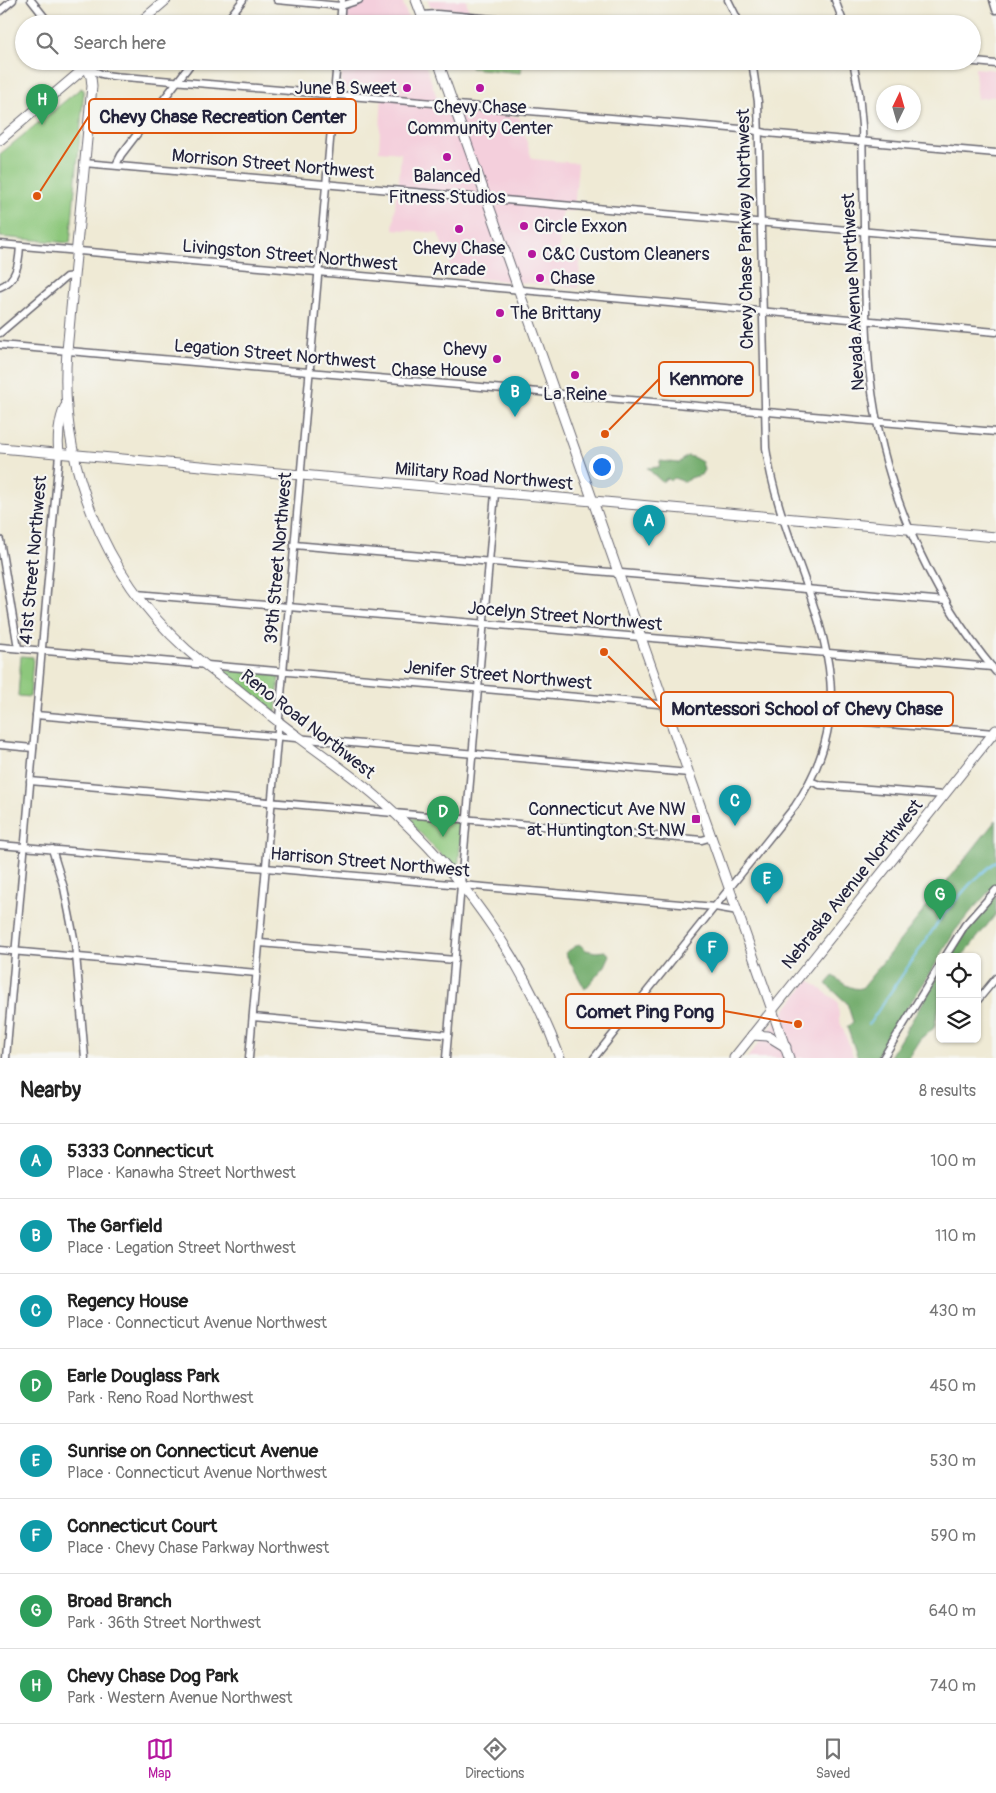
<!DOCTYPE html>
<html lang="en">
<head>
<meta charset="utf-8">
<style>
  :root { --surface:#fff; --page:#f2f2f2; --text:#222; --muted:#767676; --line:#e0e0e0; --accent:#b5179e }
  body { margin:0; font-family:Pangolin,sans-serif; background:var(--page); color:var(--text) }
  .controls { position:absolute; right:15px; bottom:15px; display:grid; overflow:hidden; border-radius:8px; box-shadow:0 1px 4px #0004 }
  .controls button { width:45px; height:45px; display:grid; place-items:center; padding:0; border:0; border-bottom:1px solid var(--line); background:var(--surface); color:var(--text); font:25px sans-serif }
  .compass { position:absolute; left:876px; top:85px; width:45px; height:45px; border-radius:50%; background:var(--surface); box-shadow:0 1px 4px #0004; rotate:5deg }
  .you { position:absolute; left:601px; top:466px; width:18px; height:18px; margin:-12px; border:4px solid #fff; border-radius:50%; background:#1a73e8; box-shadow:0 0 0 8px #1a73e833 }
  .badge { display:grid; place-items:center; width:32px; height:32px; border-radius:50%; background:var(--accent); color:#fff; font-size:16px; font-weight:700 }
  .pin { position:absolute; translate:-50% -41px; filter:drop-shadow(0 1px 2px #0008) }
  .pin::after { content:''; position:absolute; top:26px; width:18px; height:15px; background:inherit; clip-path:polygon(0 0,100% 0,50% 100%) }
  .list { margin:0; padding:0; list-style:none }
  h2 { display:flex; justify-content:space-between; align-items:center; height:65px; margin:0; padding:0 20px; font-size:21px }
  h2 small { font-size:16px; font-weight:400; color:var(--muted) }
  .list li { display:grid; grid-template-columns:32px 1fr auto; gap:15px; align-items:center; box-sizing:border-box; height:75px; padding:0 20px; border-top:1px solid var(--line) }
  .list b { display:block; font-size:19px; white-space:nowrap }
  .list p { margin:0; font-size:16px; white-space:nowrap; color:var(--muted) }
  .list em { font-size:16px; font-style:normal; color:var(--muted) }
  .icon { flex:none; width:28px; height:28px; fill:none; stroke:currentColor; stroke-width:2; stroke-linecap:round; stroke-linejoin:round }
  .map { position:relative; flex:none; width:996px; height:1058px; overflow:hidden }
  .search { position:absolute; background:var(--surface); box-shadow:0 1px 4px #0004; left:15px; right:15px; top:15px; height:55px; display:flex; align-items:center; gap:12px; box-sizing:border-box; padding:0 18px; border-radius:28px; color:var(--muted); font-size:19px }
  .sheet { height:665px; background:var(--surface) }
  nav { display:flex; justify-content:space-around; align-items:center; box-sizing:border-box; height:70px; border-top:1px solid var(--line); background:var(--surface); font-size:14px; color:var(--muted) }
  nav a { display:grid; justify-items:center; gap:2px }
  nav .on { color:var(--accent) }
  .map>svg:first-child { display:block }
  .built { fill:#f4cfdc }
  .green { fill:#8dc77c; stroke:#58745c }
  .forest { fill:#72ac6c; stroke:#4a6754 }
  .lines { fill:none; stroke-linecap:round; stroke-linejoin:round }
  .stream { stroke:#70c1eb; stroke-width:2 }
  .minor-casing { stroke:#6a6871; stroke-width:9 }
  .major-casing { stroke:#6a6871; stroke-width:11 }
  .minor { stroke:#fff; stroke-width:6 }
  .major { stroke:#fff; stroke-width:9 }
  .poi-dot { fill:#b5179e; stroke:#f6f6f2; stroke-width:2 }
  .labels { text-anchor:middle; stroke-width:4.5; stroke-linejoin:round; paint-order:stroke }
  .poi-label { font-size:18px; fill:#22223b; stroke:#f6f6f2 }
  .street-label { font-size:18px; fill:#22223b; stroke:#f6f6f2 }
  .leader { fill:none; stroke:#de560e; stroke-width:2 }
  .callout-dot { fill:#de560e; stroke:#f6f6f2; stroke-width:2 }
  .callout { fill:#f6f6f2; stroke:#de560e; stroke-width:2 }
  .callout-label { font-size:19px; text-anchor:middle; font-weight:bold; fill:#22223b }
</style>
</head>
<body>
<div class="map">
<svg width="996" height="1058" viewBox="0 0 996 1058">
  <rect width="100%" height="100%" fill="#f6f6f2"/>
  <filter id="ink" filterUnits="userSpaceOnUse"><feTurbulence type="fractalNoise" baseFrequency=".02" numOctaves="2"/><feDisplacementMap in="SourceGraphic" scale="10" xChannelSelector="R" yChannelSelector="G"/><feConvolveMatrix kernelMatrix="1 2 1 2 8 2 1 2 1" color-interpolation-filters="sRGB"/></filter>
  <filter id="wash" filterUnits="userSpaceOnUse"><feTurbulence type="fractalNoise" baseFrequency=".0096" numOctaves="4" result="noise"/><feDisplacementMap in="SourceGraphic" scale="20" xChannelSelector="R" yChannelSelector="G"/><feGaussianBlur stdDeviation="1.12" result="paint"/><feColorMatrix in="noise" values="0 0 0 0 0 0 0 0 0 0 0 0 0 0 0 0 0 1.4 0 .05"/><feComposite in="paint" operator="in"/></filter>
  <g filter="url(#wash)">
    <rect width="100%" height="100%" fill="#efead5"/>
    <g class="built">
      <polygon points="347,0 402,0 410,24 346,24"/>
      <polygon points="428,0 466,0 469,11 430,7"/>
      <polygon points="343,61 424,61 442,112 519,117 532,159 578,163 574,211 562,211 559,250 581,252 578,288 454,276 438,233 393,229 396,196 398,195 401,153 379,151 382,92 341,88"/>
      <polygon points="975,68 996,70 996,96 977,99"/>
      <polygon points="809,980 838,1002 839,1019 854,1058 747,1058"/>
    </g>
    <g class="green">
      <polygon points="472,61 522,61 521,73 471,68"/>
      <polygon points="81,88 84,90 70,243 0,237 0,154"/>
      <polygon points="21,656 33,657 30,697 18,696"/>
      <polygon points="225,670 278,675 279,678 276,712 273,712 223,674 223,672"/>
      <polygon points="410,818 462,823 458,870 455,870 410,822"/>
    </g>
    <g class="forest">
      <polygon points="687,456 693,457 702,462 704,470 701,475 690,478 685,482 674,478 671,481 667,478 662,482 647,468 659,467 660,461 679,463"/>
      <path d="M996 820V884L973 909 955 931 930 974 886 1039 876 1058H858L847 1027 853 1022 847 1003 826 984 833 976C841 982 852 991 862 988Z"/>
      <polygon points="996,896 996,914 962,957 950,957 969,926"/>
      <polygon points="579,944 586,950 596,952 605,951 610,955 605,966 585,989 565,953"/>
      <polygon points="940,974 939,1007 934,1028 920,1039 908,1058 889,1058"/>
    </g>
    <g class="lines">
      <polyline class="stream" points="869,1024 943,915 970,884 996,861"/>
    </g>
  </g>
  <g filter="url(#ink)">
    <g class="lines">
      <defs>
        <g id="minor">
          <polyline points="31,0 50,24"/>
          <polyline points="277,0 341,6 359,0"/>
          <polyline points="728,0 740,24"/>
          <polyline points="835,0 844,24"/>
          <polyline points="993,0 996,10"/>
          <polyline points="0,11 13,0"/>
          <polyline points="422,15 437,14 550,24"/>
          <polyline points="224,24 243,0"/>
          <polyline points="340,24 342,0"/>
          <path d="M82 61C94 75 107 76 125 77L706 126 752 130 766 133 996 153"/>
          <path d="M853 61 859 93 862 126C863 176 864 225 865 274 866 308 866 342 870 376 882 484 926 589 996 672"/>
          <polyline points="965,61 996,64"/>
          <polyline points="84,163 996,243"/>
          <polyline points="116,165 121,155 193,61"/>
          <polyline points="0,244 996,332"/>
          <path d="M0 287C17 281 19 262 20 246"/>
          <polyline points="0,333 66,277 74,276"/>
          <polyline points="0,345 996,432"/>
          <polyline points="0,540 18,648"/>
          <polyline points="294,545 946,601"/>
          <polyline points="136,594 992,667"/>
          <polyline points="0,647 994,733"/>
          <polyline points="36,715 689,773"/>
          <polyline points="0,745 33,748"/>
          <polyline points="30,781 702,840 712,837"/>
          <polyline points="810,781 820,785 944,795"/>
          <polyline points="0,845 715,907 738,911"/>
          <polyline points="52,849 64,888 75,943 85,1058"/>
          <polyline points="260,943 455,960"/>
          <polyline points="0,950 257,973"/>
          <polyline points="945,957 965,925 996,890"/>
          <polyline points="977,1001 996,978"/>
          <polyline points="253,1017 448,1035"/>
          <polyline points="6,1058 59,454"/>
          <polyline points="249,1058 337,61"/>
          <polyline points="446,1058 495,493"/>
          <path d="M594 1058 795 806C883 677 784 577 766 448L758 102 752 61"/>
          <polyline points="883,1058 940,965"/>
        </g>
        <g id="major">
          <polyline points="416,0 425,24"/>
          <polyline points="138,24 166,0"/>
          <polyline points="438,61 789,1058"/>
          <path d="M87 67 91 77 92 86 67 351C58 462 103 574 186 649 202 663 219 676 236 688 257 705 278 722 300 738 335 764 371 789 402 820 471 886 527 968 560 1058"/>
          <polyline points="0,140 93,61"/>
          <polyline points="0,448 996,537"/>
          <path d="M59 454C57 439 59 420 65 407"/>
          <polyline points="752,1035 768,1036 786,1047"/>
          <polyline points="734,1058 996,730"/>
        </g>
      </defs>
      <use href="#minor" class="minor-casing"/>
      <use href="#major" class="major-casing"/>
      <use href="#minor" class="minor"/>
      <use href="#major" class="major"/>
    </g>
  </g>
  <g class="poi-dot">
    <circle cx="407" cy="88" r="5"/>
    <circle cx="480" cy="88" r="5"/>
    <circle cx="447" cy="157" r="5"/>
    <circle cx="524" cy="226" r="5"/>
    <circle cx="459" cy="229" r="5"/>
    <circle cx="532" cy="254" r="5"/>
    <circle cx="540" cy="278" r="5"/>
    <circle cx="500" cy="313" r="5"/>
    <circle cx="497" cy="359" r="5"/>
    <circle cx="575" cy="375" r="5"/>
    <rect x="691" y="814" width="10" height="10" rx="2.5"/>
  </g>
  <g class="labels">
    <g class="poi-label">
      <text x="397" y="94" text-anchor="end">June B Sweet</text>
      <text x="480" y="113">Chevy Chase<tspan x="480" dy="21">Community Center</tspan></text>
      <text x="447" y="182">Balanced<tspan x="447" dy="21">Fitness Studios</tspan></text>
      <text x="534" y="232" text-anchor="start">Circle Exxon</text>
      <text x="459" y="254">Chevy Chase<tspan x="459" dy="21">Arcade</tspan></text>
      <text x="542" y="260" text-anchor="start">C&amp;C Custom Cleaners</text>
      <text x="550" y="284" text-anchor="start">Chase</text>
      <text x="510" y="319" text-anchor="start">The Brittany</text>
      <text x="487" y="355" text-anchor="end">Chevy<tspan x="487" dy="21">Chase House</tspan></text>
      <text x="575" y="400">La Reine</text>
      <text x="686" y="815" text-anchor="end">Connecticut Ave NW<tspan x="686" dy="21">at Huntington St NW</tspan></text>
    </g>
    <g class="street-label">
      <text transform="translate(273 164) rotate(5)" y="6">Morrison Street Northwest</text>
      <text transform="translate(745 229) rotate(-91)" y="6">Chevy Chase Parkway Northwest</text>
      <text transform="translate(290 255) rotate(5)" y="6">Livingston Street Northwest</text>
      <text transform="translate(853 292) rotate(-93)" y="6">Nevada Avenue Northwest</text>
      <text transform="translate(275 354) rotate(5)" y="6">Legation Street Northwest</text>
      <text transform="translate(484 476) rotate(5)" y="6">Military Road Northwest</text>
      <text transform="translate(278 558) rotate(-85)" y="6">39th Street Northwest</text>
      <text transform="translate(33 560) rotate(-85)" y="6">41st Street Northwest</text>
      <text transform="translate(565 616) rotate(5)" y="6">Jocelyn Street Northwest</text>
      <text transform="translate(498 675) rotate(5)" y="6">Jenifer Street Northwest</text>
      <text transform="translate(308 724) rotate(38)" y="6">Reno Road Northwest</text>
      <text transform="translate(370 862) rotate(5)" y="6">Harrison Street Northwest</text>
      <text transform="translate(852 884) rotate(-51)" y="6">Nebraska Avenue Northwest</text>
    </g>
  </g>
  <path class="leader" d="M37 196L89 116M605 434L659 379M604 652L661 709M798 1024L724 1011"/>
  <g class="callout-dot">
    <circle cx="37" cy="196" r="5"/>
    <circle cx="605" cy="434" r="5"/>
    <circle cx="604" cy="652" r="5"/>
    <circle cx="798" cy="1024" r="5"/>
  </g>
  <g class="callout">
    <rect x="89" y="99" width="267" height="34" rx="5"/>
    <rect x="659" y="362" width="94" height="34" rx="5"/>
    <rect x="661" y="692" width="292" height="34" rx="5"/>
    <rect x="566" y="994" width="158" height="34" rx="5"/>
  </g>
  <g class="callout-label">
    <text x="223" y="123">Chevy Chase Recreation Center</text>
    <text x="706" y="385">Kenmore</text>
    <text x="807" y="715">Montessori School of Chevy Chase</text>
    <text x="645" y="1018">Comet Ping Pong</text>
  </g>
</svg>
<div class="controls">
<button><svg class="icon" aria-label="locate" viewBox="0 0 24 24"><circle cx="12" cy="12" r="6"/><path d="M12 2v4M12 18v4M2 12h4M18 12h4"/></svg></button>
<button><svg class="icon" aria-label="layers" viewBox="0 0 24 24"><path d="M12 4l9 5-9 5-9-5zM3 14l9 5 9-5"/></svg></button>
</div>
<svg class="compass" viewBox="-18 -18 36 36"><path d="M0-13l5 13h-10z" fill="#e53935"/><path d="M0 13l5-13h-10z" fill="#767676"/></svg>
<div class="you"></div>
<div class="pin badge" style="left:649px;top:546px;background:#0f9aa8">A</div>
<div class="pin badge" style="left:515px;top:417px;background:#0f9aa8">B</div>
<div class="pin badge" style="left:735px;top:826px;background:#0f9aa8">C</div>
<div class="pin badge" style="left:443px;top:837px;background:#2e9e5b">D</div>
<div class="pin badge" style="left:767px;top:904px;background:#0f9aa8">E</div>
<div class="pin badge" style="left:712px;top:973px;background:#0f9aa8">F</div>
<div class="pin badge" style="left:940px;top:920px;background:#2e9e5b">G</div>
<div class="pin badge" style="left:42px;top:125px;background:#2e9e5b">H</div>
<div class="search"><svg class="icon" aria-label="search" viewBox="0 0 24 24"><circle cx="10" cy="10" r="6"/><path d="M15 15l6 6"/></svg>Search here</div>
</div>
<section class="sheet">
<h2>Nearby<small>8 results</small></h2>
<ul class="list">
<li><span class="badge" style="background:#0f9aa8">A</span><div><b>5333 Connecticut</b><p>Place · Kanawha Street Northwest</p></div><em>100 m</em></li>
<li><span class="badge" style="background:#0f9aa8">B</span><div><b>The Garfield</b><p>Place · Legation Street Northwest</p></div><em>110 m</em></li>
<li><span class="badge" style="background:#0f9aa8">C</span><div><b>Regency House</b><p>Place · Connecticut Avenue Northwest</p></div><em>430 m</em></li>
<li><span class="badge" style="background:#2e9e5b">D</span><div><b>Earle Douglass Park</b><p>Park · Reno Road Northwest</p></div><em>450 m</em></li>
<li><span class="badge" style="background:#0f9aa8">E</span><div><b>Sunrise on Connecticut Avenue</b><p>Place · Connecticut Avenue Northwest</p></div><em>530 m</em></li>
<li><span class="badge" style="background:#0f9aa8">F</span><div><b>Connecticut Court</b><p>Place · Chevy Chase Parkway Northwest</p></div><em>590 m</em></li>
<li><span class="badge" style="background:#2e9e5b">G</span><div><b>Broad Branch</b><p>Park · 36th Street Northwest</p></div><em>640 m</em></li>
<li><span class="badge" style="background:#2e9e5b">H</span><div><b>Chevy Chase Dog Park</b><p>Park · Western Avenue Northwest</p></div><em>740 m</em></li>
</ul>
</section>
<nav>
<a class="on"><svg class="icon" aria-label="map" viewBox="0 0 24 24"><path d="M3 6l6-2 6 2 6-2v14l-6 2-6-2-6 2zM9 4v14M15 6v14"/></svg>Map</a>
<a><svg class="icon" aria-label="directions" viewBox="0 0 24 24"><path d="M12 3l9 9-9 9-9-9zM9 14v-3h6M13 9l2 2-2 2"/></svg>Directions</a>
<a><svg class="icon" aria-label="saved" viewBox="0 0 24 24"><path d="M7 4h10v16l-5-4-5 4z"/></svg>Saved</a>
</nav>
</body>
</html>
